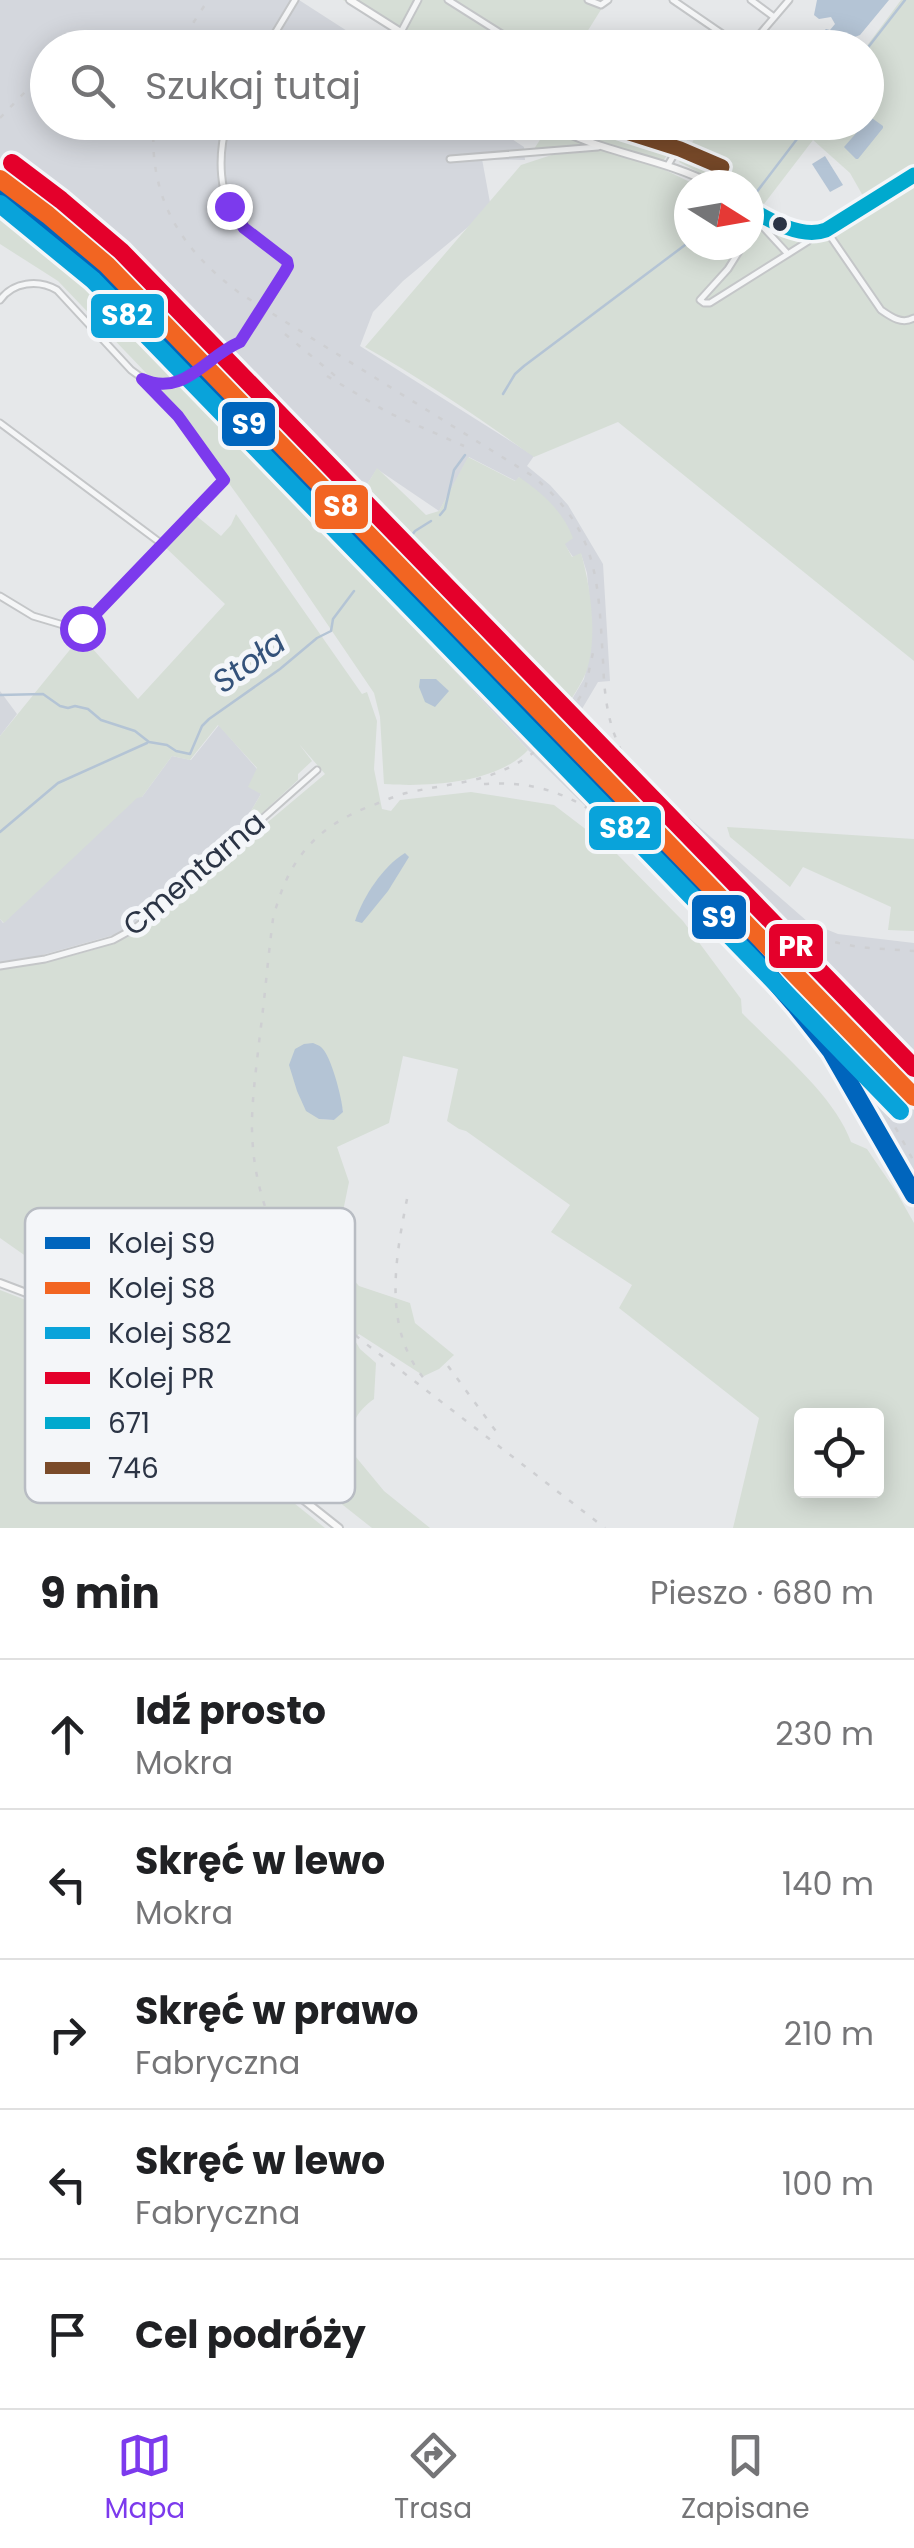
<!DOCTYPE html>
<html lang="pl">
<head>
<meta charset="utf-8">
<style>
  :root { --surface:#fff; --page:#f6f6f6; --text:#202124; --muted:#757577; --line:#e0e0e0; --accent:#7c3aed }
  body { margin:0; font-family:Poppins,sans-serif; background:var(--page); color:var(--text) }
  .controls { position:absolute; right:30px; bottom:30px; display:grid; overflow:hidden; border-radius:10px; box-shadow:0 5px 25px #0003 }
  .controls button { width:90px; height:90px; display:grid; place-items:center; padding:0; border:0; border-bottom:2px solid var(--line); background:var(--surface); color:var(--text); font:50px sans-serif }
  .compass { position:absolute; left:674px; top:170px; width:90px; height:90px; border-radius:50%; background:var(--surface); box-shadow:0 5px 25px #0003; rotate:101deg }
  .stop { position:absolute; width:30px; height:30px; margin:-22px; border:8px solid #7c3aed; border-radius:50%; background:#fff }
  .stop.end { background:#7c3aed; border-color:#fff; box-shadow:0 2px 10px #0008 }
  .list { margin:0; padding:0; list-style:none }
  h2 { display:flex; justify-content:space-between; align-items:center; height:130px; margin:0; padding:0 40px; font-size:42px }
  h2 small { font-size:32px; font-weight:400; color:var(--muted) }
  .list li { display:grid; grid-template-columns:65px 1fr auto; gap:30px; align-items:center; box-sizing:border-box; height:150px; padding:0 40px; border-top:2px solid var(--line) }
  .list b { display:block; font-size:38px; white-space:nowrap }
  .list p { margin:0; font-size:32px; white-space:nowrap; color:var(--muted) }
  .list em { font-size:32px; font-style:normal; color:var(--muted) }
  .icon { flex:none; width:55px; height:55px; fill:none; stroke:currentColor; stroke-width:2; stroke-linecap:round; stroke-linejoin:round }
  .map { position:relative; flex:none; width:914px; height:1528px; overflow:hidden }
  .search { position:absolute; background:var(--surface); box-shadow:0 5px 25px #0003; left:30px; right:30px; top:30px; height:110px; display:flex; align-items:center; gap:25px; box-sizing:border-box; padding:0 35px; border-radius:55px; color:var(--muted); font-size:38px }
  .sheet { height:880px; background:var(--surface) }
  nav { display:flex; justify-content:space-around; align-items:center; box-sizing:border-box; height:140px; border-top:2px solid var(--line); background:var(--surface); font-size:28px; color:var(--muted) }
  nav a { display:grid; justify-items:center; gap:5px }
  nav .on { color:var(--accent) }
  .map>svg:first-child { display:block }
  .built { fill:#d4d7dd; fill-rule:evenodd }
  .green { fill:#d6ded6; fill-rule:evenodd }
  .water { fill:#b4c4d5 }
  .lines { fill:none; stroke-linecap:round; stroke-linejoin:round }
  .stream { stroke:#b4c4d5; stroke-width:2.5 }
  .street-casing { stroke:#c4c6c8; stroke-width:9 }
  .secondary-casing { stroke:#c4c6c8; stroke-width:10 }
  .street { stroke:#f5f6f7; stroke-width:5 }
  .secondary { stroke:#f8f8f8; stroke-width:6 }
  .rail { stroke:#cecfd2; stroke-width:2.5; stroke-dasharray:5 10; stroke-linecap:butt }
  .bus-1-casing { stroke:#f4f6f9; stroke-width:22 }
  .bus-2-casing { stroke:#f4f6f9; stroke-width:22 }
  .bus-1 { stroke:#00a9ce; stroke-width:15 }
  .bus-2 { stroke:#7a4b2a; stroke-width:15 }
  .rail-1-casing { stroke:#f4f6f9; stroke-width:25 }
  .rail-2-casing { stroke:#f4f6f9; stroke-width:25 }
  .rail-3-casing { stroke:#f4f6f9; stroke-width:25 }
  .rail-4-casing { stroke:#f4f6f9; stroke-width:25 }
  .rail-1 { stroke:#0065bd; stroke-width:18 }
  .rail-2 { stroke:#f26522; stroke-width:18 }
  .rail-3 { stroke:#09a3da; stroke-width:18 }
  .rail-4 { stroke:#e4002b; stroke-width:18 }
  .route { stroke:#7c3aed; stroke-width:12 }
  .bus-dot { fill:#2b3445; stroke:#f4f6f9; stroke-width:4 }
  .labels { text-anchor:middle; stroke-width:10; stroke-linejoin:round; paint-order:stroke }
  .street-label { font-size:30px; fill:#2b3445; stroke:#f4f6f9 }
  .water-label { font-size:32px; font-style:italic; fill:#34527a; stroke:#f4f6f9 }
  .key { fill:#f4f6f9; stroke:#b8bcc3; stroke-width:2.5 }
  .key-label { font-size:28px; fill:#2b3445 }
  .line-badge { stroke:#f4f6f9; stroke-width:4 }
  .badge-label { font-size:28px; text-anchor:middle; font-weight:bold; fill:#fff }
</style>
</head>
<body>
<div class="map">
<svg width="914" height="1528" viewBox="0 0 914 1528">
  <rect width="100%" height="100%" fill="#e6e8ea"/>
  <g class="built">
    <path d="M0 0H299L372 47 48 48V122L487 123 524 147 525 160 482 159 491 208 403 281 373 312 360 346 534 456 527 466 550 485 568 505 603 564 610 681 598 682 576 719 808 922 838 934 914 943V1205L811 1041 783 1005 674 890 632 852 528 750 177 370 161 361 84 283 53 246 0 212ZM469 457 516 481 519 477 573 557 581 554 587 573 592 626 590 653 584 679 566 709 436 565 411 543 362 492 377 469 439 511Z"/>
    <polygon points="0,691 17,714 0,736"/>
    <polygon points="219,725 257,769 261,794 235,838 172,894 121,933 35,957 0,963 0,919 3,923 137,797 142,797 172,756 191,760"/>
  </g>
  <g class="green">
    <polygon points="343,0 607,0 577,48 418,47"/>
    <polygon points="901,0 914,0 914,172 868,197 863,196 850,173 813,140 764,204 757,209 749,202 749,185 723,185 679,162 705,123 866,122 866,47"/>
    <path d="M541 123H649L678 139 659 167 696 185H689V245H749V210L813 239 914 176V661L618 422 534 457C479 418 424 380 365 347L521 165 570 149H534L547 129 553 131Z"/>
    <path d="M0 215 6 216 53 246 84 284 161 360 177 370 528 750C496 784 428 787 384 784L380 717 374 693 277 550 189 428 147 374 58 281 0 244Z"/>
    <path d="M468 457 515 481 519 477C542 493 563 511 573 538L565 544 572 557 581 553C591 588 600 648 582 681 577 691 570 700 565 709L453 584 442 591 356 503 377 468 426 515 439 511Z"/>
    <path d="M194 514 221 536 231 525 236 514 362 694 367 692 377 721 374 769 382 809 391 811 400 800 471 792 554 805 613 850 683 921 741 999 742 1013C777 1049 835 1096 851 1142L867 1149 897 1193 914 1223V1528H733L759 1418 619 1308 632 1285 551 1232 570 1205 466 1131 459 1129 447 1121 458 1069 403 1056 389 1123 337 1147 349 1182 340 1226 320 1233 324 1246 359 1286 410 1303 415 1323 454 1355 439 1369 424 1376 359 1334 354 1339 360 1349 376 1363 374 1399C357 1411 351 1424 346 1445L384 1491 430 1528H372L47 1271 0 1238V969C46 962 93 954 135 934L325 774 299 744 312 761 298 774V780L235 838 261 794 248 787 257 768 218 725 190 760 172 756 142 797 137 798 4 923 0 919V736L81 636 138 699 225 604 165 547ZM336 1086 343 1111 334 1120 319 1119ZM802 1416H876V1490H802Z"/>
    <polygon points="727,827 914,839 914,931 888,930 891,907 803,867 790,887 730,837"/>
    <polygon points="0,1290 49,1309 68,1321 325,1528 0,1528"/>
  </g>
  <g class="water">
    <polygon points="817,0 889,0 860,35 844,41 844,47 806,47 826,29 830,30 835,24 831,17 819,19 814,15"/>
    <polygon points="869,116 883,126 883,128 858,159 856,159 844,147 866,122"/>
    <polygon points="825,156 843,185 830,192 812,164"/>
    <polygon points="420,679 436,679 449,691 435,707 425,702 419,687"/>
    <path d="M405 853 409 857 388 891 362 923 355 921C363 897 383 866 405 853Z"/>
    <path d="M313 1043C315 1044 319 1045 321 1047 331 1055 342 1098 343 1112L334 1120 319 1119 306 1111 297 1091 289 1065 295 1049 304 1044Z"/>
  </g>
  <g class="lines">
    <g class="stream">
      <polyline points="866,50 905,0"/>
      <polyline points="749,202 810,122"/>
      <polyline points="503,394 515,374 524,366 689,242"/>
      <polyline points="440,515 445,509 454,470 465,455"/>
      <polyline points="407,542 415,531 431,521"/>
      <polyline points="0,695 43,694 60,706 68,708 75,706 88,709 101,720 135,731 149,742 167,745 176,751 190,754 202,726 209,719 280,669 317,638 331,631 333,619 354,591"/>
      <polyline points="0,832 58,783 147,743"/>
    </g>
    <defs>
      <g id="street">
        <polyline points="448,0 524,48"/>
        <polyline points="588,0 601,5 608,0"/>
        <polyline points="673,0 743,48"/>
        <polyline points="751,0 774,17"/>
        <polyline points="401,32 418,0"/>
        <polyline points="266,48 295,0"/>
        <polyline points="748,48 789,0"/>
        <polyline points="651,122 682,140"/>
        <polyline points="450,159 598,147"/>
        <polyline points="668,165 693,122"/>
        <polyline points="759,216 764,228 787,253"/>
        <path d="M826 230 881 310C891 317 902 325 914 318"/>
        <polyline points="749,235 759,216"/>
        <polyline points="743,245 728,269 700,300 704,303 710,303 807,242 813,235"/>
        <path d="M0 300C13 282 38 279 57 290L131 370C166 399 189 378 218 354 225 349 232 347 238 343 249 336 282 278 288 265L285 260C271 248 253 238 241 224 217 198 218 154 227 122"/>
        <polyline points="0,423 162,544"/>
        <polyline points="0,596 33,616 80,630 224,480 178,416 145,382"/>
        <polyline points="0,966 45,959 113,940 135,928 174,897 317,770"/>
      </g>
      <g id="secondary">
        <polyline points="350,0 426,48"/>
        <path d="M546 122C598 153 661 157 714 185"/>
        <polyline points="749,208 768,220 813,235 826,230 914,175"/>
        <polyline points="0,1283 37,1297 72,1316 339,1528"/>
      </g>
    </defs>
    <use href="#street" class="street-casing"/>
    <use href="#secondary" class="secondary-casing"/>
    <use href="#street" class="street"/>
    <use href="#secondary" class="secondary"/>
    <g class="rail">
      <polyline points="177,48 208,0"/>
      <polyline points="0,118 48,68"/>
      <path d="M154 122C148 198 181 250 241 294L531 475C599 529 598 581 603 661 604 687 606 712 615 736 633 787 685 828 722 866"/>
      <polyline points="0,173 71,227 109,262 914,1090"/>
      <polyline points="0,200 60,240 100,277 493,680 536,719"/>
      <polyline points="285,334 339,379"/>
      <polyline points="327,376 387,412 464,446"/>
      <polyline points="570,713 585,689 594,648"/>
      <path d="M546 742C502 782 466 780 411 792 396 795 382 802 368 807 313 829 287 862 273 919 268 957 265 996 260 1034 257 1062 253 1090 252 1118 250 1211 294 1287 365 1343L605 1528"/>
      <path d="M484 784C558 779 596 810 649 856 672 876 696 896 718 917"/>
      <path d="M710 862C751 895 789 933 843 944 866 949 891 949 914 951"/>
      <path d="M821 1015C857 1061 887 1110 914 1162"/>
      <polyline points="887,1083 914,1111"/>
      <path d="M407 1199C395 1260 382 1331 427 1382"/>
      <polyline points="448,1366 501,1438"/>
    </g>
    <defs>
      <path id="bus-1" d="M749 208C770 221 802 239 826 230L914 175"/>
      <polyline id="bus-2" points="595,122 680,149 722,167"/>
    </defs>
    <use href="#bus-1" class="bus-1-casing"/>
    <use href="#bus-2" class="bus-2-casing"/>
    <use href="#bus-1" class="bus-1"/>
    <use href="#bus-2" class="bus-2"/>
    <defs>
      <polyline id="rail-1" points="0,193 45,223 102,273 667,857 795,1005 831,1051 914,1195"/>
      <polyline id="rail-2" points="0,179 48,215 107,265 914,1097"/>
      <polyline id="rail-3" points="0,204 93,280 900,1111"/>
      <polyline id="rail-4" points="12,163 61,200 121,251 914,1068"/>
    </defs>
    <use href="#rail-1" class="rail-1-casing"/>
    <use href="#rail-2" class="rail-2-casing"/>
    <use href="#rail-3" class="rail-3-casing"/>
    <use href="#rail-4" class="rail-4-casing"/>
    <use href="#rail-1" class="rail-1"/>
    <use href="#rail-2" class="rail-2"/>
    <use href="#rail-3" class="rail-3"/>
    <use href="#rail-4" class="rail-4"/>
  </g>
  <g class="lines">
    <path class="route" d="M82 628 224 480 178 416 142 379C184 398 206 356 240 342L284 273 288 266 287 261 244 228 229 206"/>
  </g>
  <circle class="bus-dot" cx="780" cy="224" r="9"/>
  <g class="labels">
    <g class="street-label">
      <text transform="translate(194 874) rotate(-40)" y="10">Cmentarna</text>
    </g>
    <g class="water-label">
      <text transform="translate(249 662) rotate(-36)" y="11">Stoła</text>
    </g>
  </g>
  <rect x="25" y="1208" width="330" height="295" rx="15" class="key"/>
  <rect x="45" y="1237" width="45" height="12" fill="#0065bd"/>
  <rect x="45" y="1282" width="45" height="12" fill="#f26522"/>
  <rect x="45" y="1327" width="45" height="12" fill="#09a3da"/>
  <rect x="45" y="1372" width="45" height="12" fill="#e4002b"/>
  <rect x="45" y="1417" width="45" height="12" fill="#00a9ce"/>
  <rect x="45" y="1462" width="45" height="12" fill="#7a4b2a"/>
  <g class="key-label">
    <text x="108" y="1253">Kolej S9</text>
    <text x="108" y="1298">Kolej S8</text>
    <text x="108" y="1343">Kolej S82</text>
    <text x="108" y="1388">Kolej PR</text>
    <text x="108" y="1433">671</text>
    <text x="108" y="1478">746</text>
  </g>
  <g class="line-badge">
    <rect x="89" y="292" width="77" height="48" rx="10" fill="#09a3da"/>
    <rect x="220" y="400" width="57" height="48" rx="10" fill="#0065bd"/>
    <rect x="313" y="483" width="57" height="48" rx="10" fill="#f26522"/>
    <rect x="587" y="804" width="76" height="48" rx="10" fill="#09a3da"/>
    <rect x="690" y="893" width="58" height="48" rx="10" fill="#0065bd"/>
    <rect x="767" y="922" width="58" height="48" rx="10" fill="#e4002b"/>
  </g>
  <g class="badge-label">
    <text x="127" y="325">S82</text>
    <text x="249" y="434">S9</text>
    <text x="341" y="516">S8</text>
    <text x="625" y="838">S82</text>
    <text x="719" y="927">S9</text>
    <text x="796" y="956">PR</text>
  </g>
</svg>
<div class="controls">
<button><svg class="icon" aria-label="locate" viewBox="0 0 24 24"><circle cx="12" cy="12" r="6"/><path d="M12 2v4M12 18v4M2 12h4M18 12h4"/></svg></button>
</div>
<svg class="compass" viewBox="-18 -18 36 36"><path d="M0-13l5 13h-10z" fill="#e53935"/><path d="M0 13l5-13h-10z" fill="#757577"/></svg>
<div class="stop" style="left:82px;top:628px"></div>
<div class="stop end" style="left:229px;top:206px"></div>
<div class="search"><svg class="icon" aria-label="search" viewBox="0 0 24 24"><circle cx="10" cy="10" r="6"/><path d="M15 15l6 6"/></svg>Szukaj tutaj</div>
</div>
<section class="sheet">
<h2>9 min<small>Pieszo · 680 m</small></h2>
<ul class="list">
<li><svg class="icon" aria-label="ahead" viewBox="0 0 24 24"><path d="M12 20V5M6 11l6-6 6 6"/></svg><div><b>Idź prosto</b><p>Mokra</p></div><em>230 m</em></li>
<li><svg class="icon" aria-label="left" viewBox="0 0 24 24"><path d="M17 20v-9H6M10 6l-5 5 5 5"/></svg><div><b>Skręć w lewo</b><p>Mokra</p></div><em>140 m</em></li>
<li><svg class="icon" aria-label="right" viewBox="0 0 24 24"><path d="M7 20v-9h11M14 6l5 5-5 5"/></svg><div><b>Skręć w prawo</b><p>Fabryczna</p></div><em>210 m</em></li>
<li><svg class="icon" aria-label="left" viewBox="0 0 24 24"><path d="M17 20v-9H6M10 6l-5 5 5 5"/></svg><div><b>Skręć w lewo</b><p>Fabryczna</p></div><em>100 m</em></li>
<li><svg class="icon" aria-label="arrive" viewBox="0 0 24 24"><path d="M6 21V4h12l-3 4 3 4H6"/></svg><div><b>Cel podróży</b></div></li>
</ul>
</section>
<nav>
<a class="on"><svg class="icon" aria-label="map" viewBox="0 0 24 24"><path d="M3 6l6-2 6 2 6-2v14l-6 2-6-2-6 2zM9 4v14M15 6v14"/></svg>Mapa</a>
<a><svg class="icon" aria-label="directions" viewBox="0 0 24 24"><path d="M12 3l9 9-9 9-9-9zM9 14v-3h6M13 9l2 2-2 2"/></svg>Trasa</a>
<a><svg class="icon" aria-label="saved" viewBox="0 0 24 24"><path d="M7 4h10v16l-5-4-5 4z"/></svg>Zapisane</a>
</nav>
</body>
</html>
